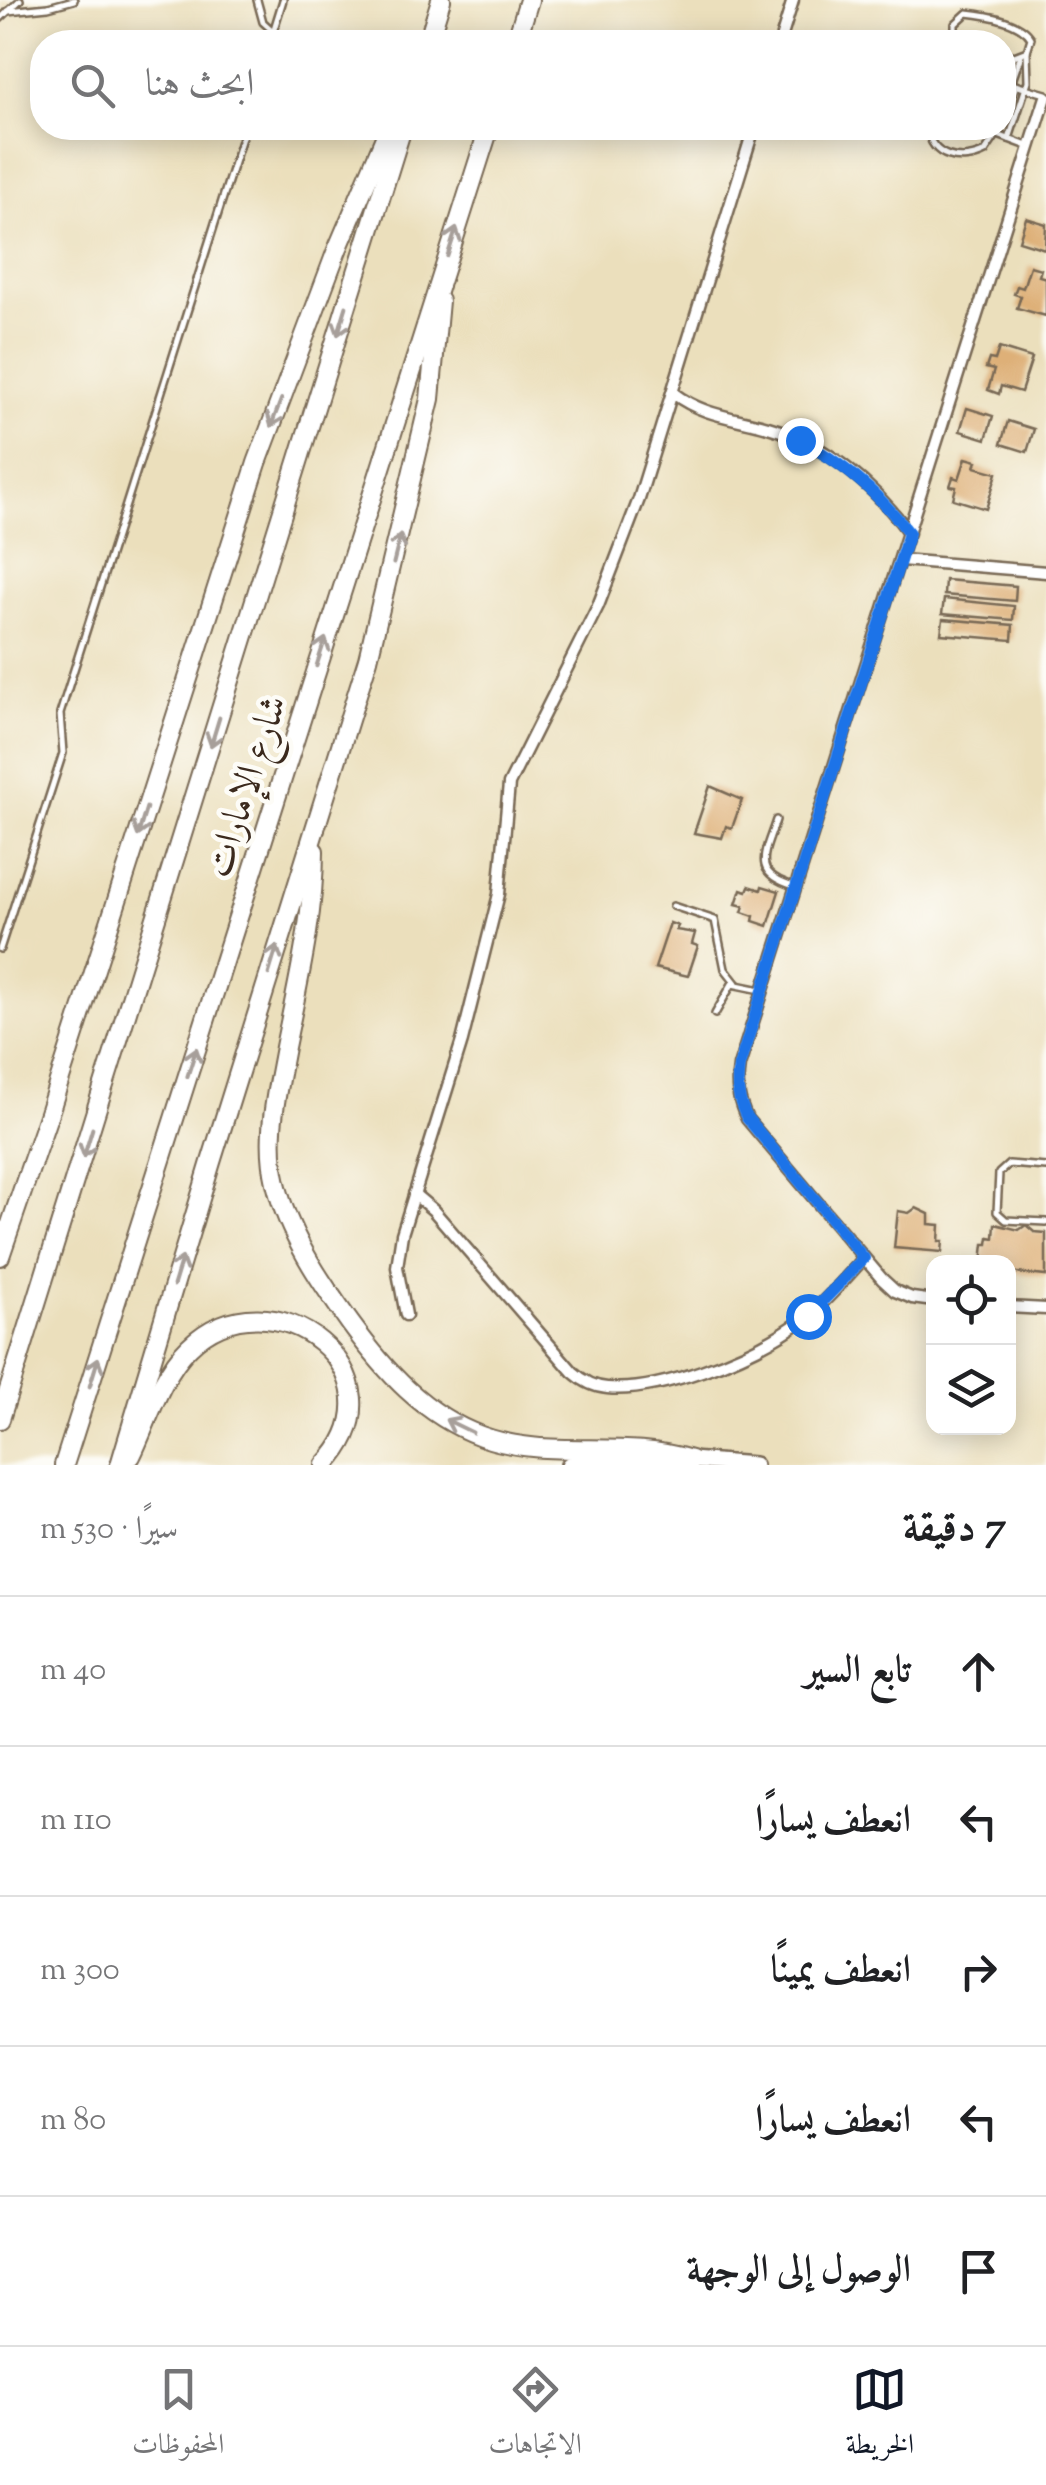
<!DOCTYPE html>
<html lang="ar">
<head>
<meta charset="utf-8">
<style>
  :root { --surface:#fff; --page:#f6f6f6; --text:#202124; --muted:#757577; --line:#e0e0e0; --accent:#111827 }
  body { margin:0; font-family:"Sorts Mill Goudy",Amiri,serif; background:var(--page); color:var(--text); direction:rtl }
  .controls { position:absolute; right:30px; bottom:30px; display:grid; overflow:hidden; border-radius:20px; box-shadow:0 5px 25px #0003 }
  .controls button { width:90px; height:90px; display:grid; place-items:center; padding:0; border:0; border-bottom:2px solid var(--line); background:var(--surface); color:var(--text); font:50px sans-serif }
  .stop { position:absolute; width:30px; height:30px; margin:-22px; border:8px solid #1a73e8; border-radius:50%; background:#fff }
  .stop.end { background:#1a73e8; border-color:#fff; box-shadow:0 2px 10px #0008 }
  .list { margin:0; padding:0; list-style:none }
  h2 { display:flex; justify-content:space-between; align-items:center; height:130px; margin:0; padding:0 40px; font-size:42px }
  h2 small { font-size:32px; font-weight:400; color:var(--muted) }
  .list li { display:grid; grid-template-columns:65px 1fr auto; gap:30px; align-items:center; box-sizing:border-box; height:150px; padding:0 40px; border-top:2px solid var(--line) }
  .list b { display:block; font-size:38px; white-space:nowrap }
  .list em { font-size:32px; font-style:normal; color:var(--muted) }
  .icon { flex:none; width:55px; height:55px; fill:none; stroke:currentColor; stroke-width:2; stroke-linecap:round; stroke-linejoin:round }
  .map { position:relative; flex:none; width:1046px; height:1465px; overflow:hidden; direction:ltr }
  .search { position:absolute; background:var(--surface); box-shadow:0 5px 25px #0003; left:30px; right:30px; top:30px; height:110px; display:flex; align-items:center; gap:25px; box-sizing:border-box; padding:0 35px; border-radius:40px; color:var(--muted); font-size:38px }
  .sheet { height:880px; background:var(--surface) }
  nav { display:flex; justify-content:space-around; align-items:center; box-sizing:border-box; height:140px; border-top:2px solid var(--line); background:var(--surface); font-size:28px; color:var(--muted) }
  nav a { display:grid; justify-items:center; gap:5px }
  nav .on { color:var(--accent) }
  .map>svg:first-child { display:block }
  .building { fill:#deb078 }
  .lines { fill:none; stroke-linecap:round; stroke-linejoin:round }
  .service-casing { stroke:#796955; stroke-width:10 }
  .minor-casing { stroke:#796955; stroke-width:15 }
  .primary-casing { stroke:#796955; stroke-width:20 }
  .motorway-casing { stroke:#796955; stroke-width:22 }
  .service { stroke:#fff; stroke-width:5 }
  .minor { stroke:#fff; stroke-width:10 }
  .primary { stroke:#fff; stroke-width:15 }
  .motorway { stroke:#fff; stroke-width:18 }
  .oneway { stroke:#a79f9a }
  .route { stroke:#1a73e8; stroke-width:12 }
  .labels { text-anchor:middle; stroke-width:9; stroke-linejoin:round; paint-order:stroke }
  .street-label { font-size:38px; fill:#3b2a1e; stroke:#fdfcf7 }
</style>
</head>
<body>
<div class="map">
<svg width="1046" height="1465" viewBox="0 0 1046 1465">
  <rect width="100%" height="100%" fill="#fdfcf7"/>
  <filter id="ink" filterUnits="userSpaceOnUse"><feTurbulence type="fractalNoise" baseFrequency=".01" numOctaves="2"/><feDisplacementMap in="SourceGraphic" scale="20" xChannelSelector="R" yChannelSelector="G"/><feConvolveMatrix kernelMatrix="1 2 1 2 8 2 1 2 1" color-interpolation-filters="sRGB"/></filter>
  <filter id="wash" filterUnits="userSpaceOnUse"><feTurbulence type="fractalNoise" baseFrequency=".0048" numOctaves="4" result="noise"/><feDisplacementMap in="SourceGraphic" scale="40" xChannelSelector="R" yChannelSelector="G"/><feGaussianBlur stdDeviation="2.25" result="paint"/><feColorMatrix in="noise" values="0 0 0 0 0 0 0 0 0 0 0 0 0 0 0 0 0 1.4 0 .05"/><feComposite in="paint" operator="in"/></filter>
  <g filter="url(#wash)">
    <rect width="100%" height="100%" fill="#ebdfbc"/>
    <g id="blocks">
      <g class="building">
        <polygon points="1026,218 1046,224 1045,249 1019,241"/>
        <polygon points="1030,266 1041,269 1039,276 1046,278 1046,316 1017,308 1021,296 1014,294 1017,286 1023,288"/>
        <polygon points="999,348 1032,358 1021,392 1001,386 999,394 988,390 994,370 986,368 989,359 995,360"/>
        <polygon points="967,408 993,416 986,439 960,431"/>
        <polygon points="1008,421 1034,429 1027,452 1001,444"/>
        <polygon points="966,458 977,461 975,467 997,473 986,509 953,499 956,487 950,486 953,477 959,479"/>
        <polygon points="945,580 1016,586 1015,601 944,595"/>
        <polygon points="944,599 1014,606 1013,620 942,614"/>
        <polygon points="943,619 1013,625 1012,640 941,634"/>
        <polygon points="710,786 742,800 732,828 726,826 722,838 694,833"/>
        <polygon points="749,886 761,890 762,886 779,891 768,926 753,921 754,916 742,912 744,906 736,904 741,889 747,891"/>
        <polygon points="670,923 678,926 676,930 695,933 692,944 698,946 688,976 655,968"/>
        <polygon points="916,1208 929,1214 929,1224 940,1225 939,1241 943,1241 942,1252 894,1248 898,1211 909,1213"/>
        <polygon points="995,1224 1019,1230 1026,1225 1034,1232 1046,1233 1046,1276 1008,1272 1008,1262 982,1262 984,1244 988,1244 989,1237 994,1238"/>
      </g>
    </g>
  </g>
  <g filter="url(#ink)">
    <use href="#blocks" fill-opacity="0" stroke="#796955" stroke-width="2.5"/>
    <g class="lines">
      <defs>
        <g id="service">
          <polyline points="257,0 263,22 273,31"/>
          <polyline points="8,11 48,7 74,0"/>
          <polyline points="0,19 20,0"/>
          <polyline points="270,42 283,0"/>
          <path d="M966 42 955 32V24L967 13C987 15 1021 21 1031 38L1027 51 1014 56 1004 53"/>
          <polyline points="1011,84 1046,94"/>
          <polyline points="1004,91 1011,84 1021,55"/>
          <polyline points="1004,120 1016,85"/>
          <path d="M928 128C930 158 962 164 985 152L1001 128"/>
          <polyline points="998,135 1030,147"/>
          <polyline points="1009,139 1028,81 1027,51"/>
          <path d="M776 820C765 854 750 873 794 886"/>
          <polyline points="673,906 715,920 725,969 736,983"/>
          <polyline points="0,949 63,753 60,714 245,128"/>
          <polyline points="715,1014 732,984 761,990"/>
          <polyline points="1046,1167 1009,1164 999,1173 997,1212 1006,1220 1046,1222"/>
        </g>
        <g id="minor">
          <polyline points="780,42 793,0"/>
          <path d="M673 393C703 416 733 417 768 427 825 443 875 486 909 533"/>
          <polyline points="901,560 1046,572"/>
          <path d="M414 1194 433 1210 573 1372C583 1381 593 1387 607 1388 659 1393 748 1357 791 1328 819 1310 841 1283 864 1258"/>
          <path d="M934 1301 912 1298 895 1291 882 1279 747 1119C738 1100 736 1086 739 1066L1046 97"/>
          <polyline points="1008,1307 1046,1309"/>
          <polyline points="406,1315 397,1267 402,1234 462,1041 499,894 509,784 598,606 639,499 754,128"/>
        </g>
        <polyline id="primary" points="569,1465 691,1460 754,1465"/>
        <g id="motorway">
          <polyline points="428,42 441,0"/>
          <polyline points="516,42 529,0"/>
          <path d="M314 851C314 916 298 983 285 1047 277 1092 265 1136 276 1183 288 1234 320 1281 350 1323 385 1371 424 1415 481 1436 550 1461 623 1438 691 1460"/>
          <polyline points="0,1256 49,1113 257,463 337,250 389,128"/>
          <polyline points="0,1419 402,128"/>
          <path d="M131 1456C148 1421 161 1374 189 1347 273 1266 411 1375 325 1465"/>
          <polyline points="64,1465 489,128"/>
          <polyline points="120,1465 211,1162 368,659 430,399 439,301"/>
        </g>
      </defs>
      <use href="#service" class="service-casing"/>
      <use href="#minor" class="minor-casing"/>
      <use href="#primary" class="primary-casing"/>
      <use href="#motorway" class="motorway-casing"/>
      <use href="#service" class="service"/>
      <use href="#minor" class="minor"/>
      <use href="#primary" class="primary"/>
      <use href="#motorway" class="motorway"/>
    </g>
    <defs><path id="oneway-shaft" d="M-6 0H5M1.5-3L5.5 0L1.5 3" fill="none" stroke-width="1.6" stroke-linecap="round" stroke-linejoin="round" transform="scale(2.5)"/></defs>
    <g class="oneway">
      <use href="#oneway-shaft" transform="translate(452 242) rotate(-72)"/>
      <use href="#oneway-shaft" transform="translate(342 321) rotate(107)"/>
      <use href="#oneway-shaft" transform="translate(276 413) rotate(111)"/>
      <use href="#oneway-shaft" transform="translate(397 549) rotate(-76)"/>
      <use href="#oneway-shaft" transform="translate(321 652) rotate(-72)"/>
      <use href="#oneway-shaft" transform="translate(215 732) rotate(107)"/>
      <use href="#oneway-shaft" transform="translate(142 822) rotate(107)"/>
      <use href="#oneway-shaft" transform="translate(273 960) rotate(-73)"/>
      <use href="#oneway-shaft" transform="translate(192 1062) rotate(-72)"/>
      <use href="#oneway-shaft" transform="translate(88 1143) rotate(107)"/>
      <use href="#oneway-shaft" transform="translate(178 1271) rotate(-73)"/>
      <use href="#oneway-shaft" transform="translate(94 1372) rotate(-73)"/>
      <use href="#oneway-shaft" transform="translate(459 1426) rotate(-154)"/>
    </g>
  </g>
  <g class="lines" filter="url(#ink)">
    <path class="route" d="M800 440C844 464 879 493 909 533L739 1066C736 1086 738 1100 747 1118L864 1258 808 1316"/>
  </g>
  <g class="labels">
    <g class="street-label">
      <text transform="translate(245 786) rotate(-72)" y="13">شارع الإمارات</text>
    </g>
  </g>
</svg>
<div class="controls">
<button><svg class="icon" aria-label="locate" viewBox="0 0 24 24"><circle cx="12" cy="12" r="6"/><path d="M12 2v4M12 18v4M2 12h4M18 12h4"/></svg></button>
<button><svg class="icon" aria-label="layers" viewBox="0 0 24 24"><path d="M12 4l9 5-9 5-9-5zM3 14l9 5 9-5"/></svg></button>
</div>
<div class="stop" style="left:808px;top:1316px"></div>
<div class="stop end" style="left:800px;top:440px"></div>
<div class="search"><svg class="icon" aria-label="search" viewBox="0 0 24 24"><circle cx="10" cy="10" r="6"/><path d="M15 15l6 6"/></svg>ابحث هنا</div>
</div>
<section class="sheet">
<h2>7 دقيقة<small>سيرًا · 530 m</small></h2>
<ul class="list">
<li><svg class="icon" aria-label="ahead" viewBox="0 0 24 24"><path d="M12 20V5M6 11l6-6 6 6"/></svg><div><b>تابع السير</b></div><em>40 m</em></li>
<li><svg class="icon" aria-label="left" viewBox="0 0 24 24"><path d="M17 20v-9H6M10 6l-5 5 5 5"/></svg><div><b>انعطف يسارًا</b></div><em>110 m</em></li>
<li><svg class="icon" aria-label="right" viewBox="0 0 24 24"><path d="M7 20v-9h11M14 6l5 5-5 5"/></svg><div><b>انعطف يمينًا</b></div><em>300 m</em></li>
<li><svg class="icon" aria-label="left" viewBox="0 0 24 24"><path d="M17 20v-9H6M10 6l-5 5 5 5"/></svg><div><b>انعطف يسارًا</b></div><em>80 m</em></li>
<li><svg class="icon" aria-label="arrive" viewBox="0 0 24 24"><path d="M6 21V4h12l-3 4 3 4H6"/></svg><div><b>الوصول إلى الوجهة</b></div></li>
</ul>
</section>
<nav>
<a class="on"><svg class="icon" aria-label="map" viewBox="0 0 24 24"><path d="M3 6l6-2 6 2 6-2v14l-6 2-6-2-6 2zM9 4v14M15 6v14"/></svg>الخريطة</a>
<a><svg class="icon" aria-label="directions" viewBox="0 0 24 24"><path d="M12 3l9 9-9 9-9-9zM9 14v-3h6M13 9l2 2-2 2"/></svg>الاتجاهات</a>
<a><svg class="icon" aria-label="saved" viewBox="0 0 24 24"><path d="M7 4h10v16l-5-4-5 4z"/></svg>المحفوظات</a>
</nav>
</body>
</html>
